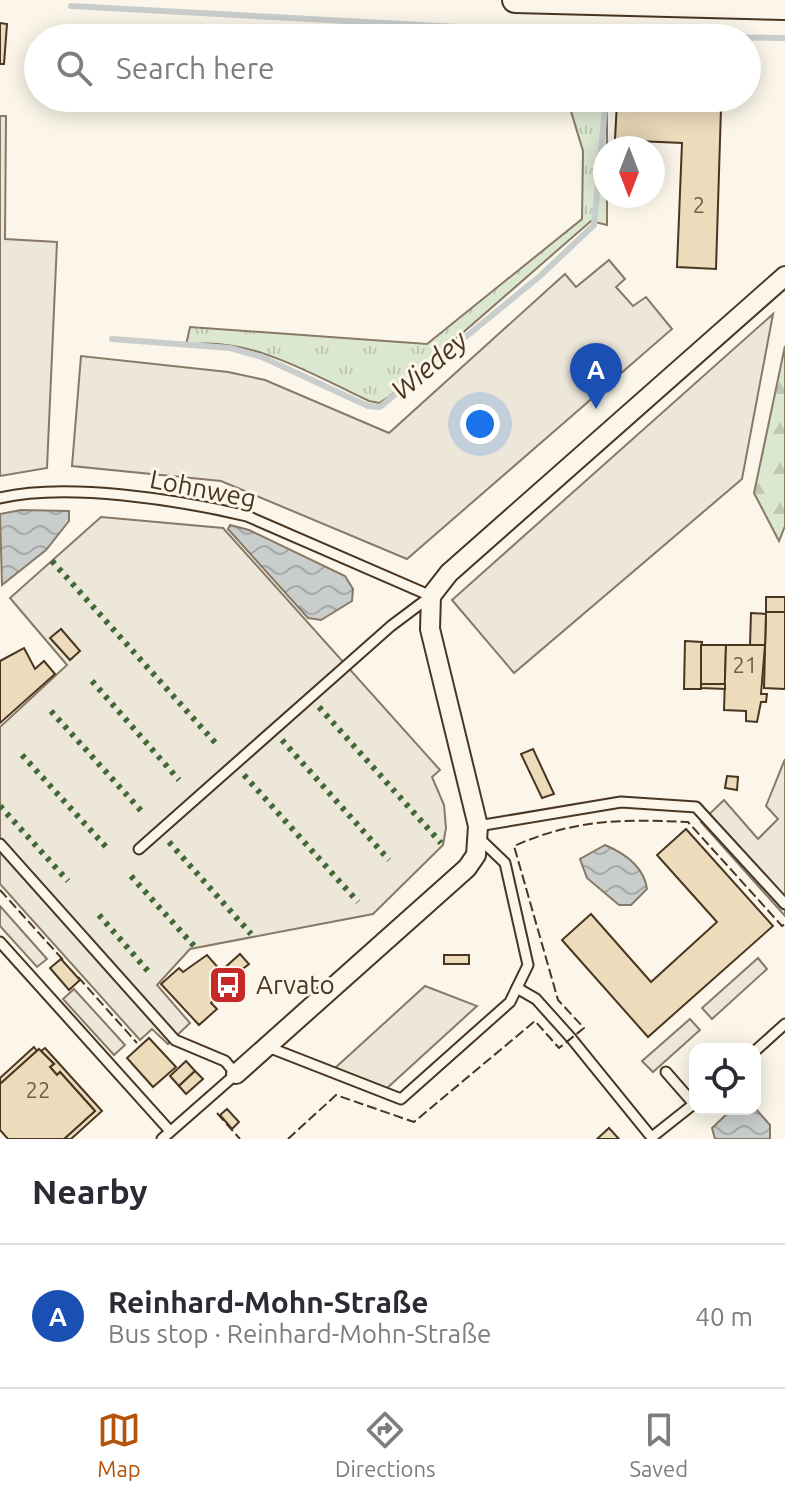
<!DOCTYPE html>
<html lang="en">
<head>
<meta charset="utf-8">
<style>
  :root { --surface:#fff; --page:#f7f7f7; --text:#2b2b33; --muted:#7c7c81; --line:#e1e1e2; --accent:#b45309 }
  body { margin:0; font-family:Ubuntu,sans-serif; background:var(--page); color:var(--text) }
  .controls { position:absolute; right:24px; bottom:24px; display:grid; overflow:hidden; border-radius:16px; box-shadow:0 4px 20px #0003 }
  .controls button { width:72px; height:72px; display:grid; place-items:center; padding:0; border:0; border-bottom:2px solid var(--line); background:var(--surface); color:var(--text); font:40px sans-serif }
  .compass { position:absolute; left:593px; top:136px; width:72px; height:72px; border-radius:50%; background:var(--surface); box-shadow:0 4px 20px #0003; rotate:180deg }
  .you { position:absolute; left:480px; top:424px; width:28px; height:28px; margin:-20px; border:6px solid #fff; border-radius:50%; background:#1a73e8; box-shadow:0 0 0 12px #1a73e833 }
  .badge { display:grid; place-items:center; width:52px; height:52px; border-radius:50%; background:var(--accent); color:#fff; font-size:26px; font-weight:700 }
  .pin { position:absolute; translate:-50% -66px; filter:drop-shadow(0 2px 4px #0008) }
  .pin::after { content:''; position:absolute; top:42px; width:28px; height:24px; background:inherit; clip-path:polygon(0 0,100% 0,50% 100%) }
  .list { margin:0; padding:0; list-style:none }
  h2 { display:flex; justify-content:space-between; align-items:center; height:104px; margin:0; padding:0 32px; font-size:34px }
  h2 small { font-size:26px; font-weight:400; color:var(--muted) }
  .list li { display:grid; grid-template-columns:52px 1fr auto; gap:24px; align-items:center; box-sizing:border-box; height:144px; padding:0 32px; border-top:2px solid var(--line) }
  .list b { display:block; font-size:30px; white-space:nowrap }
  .list p { margin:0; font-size:26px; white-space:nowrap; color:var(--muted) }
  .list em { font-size:26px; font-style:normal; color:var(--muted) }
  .icon { flex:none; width:44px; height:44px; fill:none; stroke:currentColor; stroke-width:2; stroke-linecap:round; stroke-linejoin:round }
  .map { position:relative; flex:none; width:785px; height:1139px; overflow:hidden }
  .search { position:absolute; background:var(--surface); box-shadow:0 4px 20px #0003; left:24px; right:24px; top:24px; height:88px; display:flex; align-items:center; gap:20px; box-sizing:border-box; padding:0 28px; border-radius:44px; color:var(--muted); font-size:30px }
  .sheet { height:248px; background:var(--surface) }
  nav { display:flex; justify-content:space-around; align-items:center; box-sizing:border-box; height:112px; border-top:2px solid var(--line); background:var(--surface); font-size:22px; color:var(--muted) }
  nav a { display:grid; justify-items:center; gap:4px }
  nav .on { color:var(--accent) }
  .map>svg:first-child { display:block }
  .grass { fill:url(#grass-tufts); stroke:#887966; stroke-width:2 }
  .forest { fill:url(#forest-firs); stroke:#887966; stroke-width:2 }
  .parking { fill:#ede7d9; stroke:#887966; stroke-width:2 }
  .water { fill:url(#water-waves); stroke:#887966; stroke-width:2 }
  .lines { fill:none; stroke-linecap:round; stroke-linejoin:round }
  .stream { stroke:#c9cecd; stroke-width:6 }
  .building { fill:#ecdcbc; stroke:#4a3520; stroke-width:2 }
  .service-casing { stroke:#4a3520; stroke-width:13 }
  .minor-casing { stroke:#4a3520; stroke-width:22 }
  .secondary-casing { stroke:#4a3520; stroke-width:28 }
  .service { stroke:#fbf6e9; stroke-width:9 }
  .minor { stroke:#fbf6e9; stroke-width:18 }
  .secondary { stroke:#fbf6e9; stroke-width:24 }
  .hedge { stroke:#436837; stroke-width:6; stroke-dasharray:4 6; stroke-linecap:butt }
  .fence { stroke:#4a3520; stroke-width:2; stroke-dasharray:10 4; stroke-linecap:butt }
  .labels { text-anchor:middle; stroke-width:6; stroke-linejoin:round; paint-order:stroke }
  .number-label { font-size:22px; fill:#725f47 }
  .street-label { font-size:26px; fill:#4a3520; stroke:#fbf6e9 }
  .poi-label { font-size:26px; fill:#4a3520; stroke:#fbf6e9; text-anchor:start }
  .water-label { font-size:28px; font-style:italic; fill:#4a3520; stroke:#fbf6e9 }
</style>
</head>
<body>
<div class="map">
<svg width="785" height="1139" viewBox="0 0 785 1139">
  <defs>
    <pattern id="grass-tufts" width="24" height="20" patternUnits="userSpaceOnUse" patternTransform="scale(2)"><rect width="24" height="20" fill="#dce7d0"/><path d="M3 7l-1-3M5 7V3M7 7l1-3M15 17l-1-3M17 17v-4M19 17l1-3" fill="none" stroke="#bec7b2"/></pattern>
    <pattern id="forest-firs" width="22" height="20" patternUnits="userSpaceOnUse" patternTransform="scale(2)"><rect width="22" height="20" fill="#dce7d0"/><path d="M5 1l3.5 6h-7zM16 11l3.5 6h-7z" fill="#bec7b2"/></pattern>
    <pattern id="water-waves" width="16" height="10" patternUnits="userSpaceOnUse" patternTransform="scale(2)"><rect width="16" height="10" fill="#c9cecd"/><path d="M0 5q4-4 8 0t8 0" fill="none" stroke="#a5a8a6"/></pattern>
  </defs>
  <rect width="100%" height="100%" fill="#fbf6e9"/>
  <path class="grass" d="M567 98H607V225L591 221 389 397 379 403 369 401C313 375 249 335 186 345L190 327 427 344 582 219 583 151Z"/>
  <polygon class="forest" points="785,346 785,526 779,541 754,493"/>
  <g class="parking">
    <polygon points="0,116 6,116 5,239 57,242 47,468 0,476"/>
    <polygon points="609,260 625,279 616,287 633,306 646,297 672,329 407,559 221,481 72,466 81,356 228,372 265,380 389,433 565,274 576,287"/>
    <polygon points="773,314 742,479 514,673 452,600"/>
    <polygon points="101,517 223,528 440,770 432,777 444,805 446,828 443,845 373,914 190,949 157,985 190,1023 168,1044 152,1029 140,1040 0,884 0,727 67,665 10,598"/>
    <polygon points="785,759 785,916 701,822 724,800 758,839 778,819 766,806"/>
    <polygon points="0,906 47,959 37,967 0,926"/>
    <polygon points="758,958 767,969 712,1019 702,1008"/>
    <polygon points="425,986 477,1006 386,1089 334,1069"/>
    <polygon points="74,989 125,1045 114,1055 63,999"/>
    <polygon points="690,1019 700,1030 653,1072 642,1061"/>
  </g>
  <g class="water">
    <polygon points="21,510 69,511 69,521 46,550 2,585 0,514"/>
    <polygon points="230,525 249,530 345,576 353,589 352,601 321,620 308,618 228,529"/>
    <path d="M605 845C624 853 644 867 647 889L631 905H619L587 878 580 859Z"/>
    <polygon points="755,1108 770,1125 770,1139 715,1139 712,1128 732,1109"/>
  </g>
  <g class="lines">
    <g class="stream">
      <polyline points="71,6 642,37 785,38"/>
      <polyline points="112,339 230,348 262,357 368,406 380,407 540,276 594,225 606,98"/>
    </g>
  </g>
  <g class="building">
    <polygon points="0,23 7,24 4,64 0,64"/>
    <polygon points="617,101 721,108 716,269 677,267 682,143 615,140"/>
    <rect x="766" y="597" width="19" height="15"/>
    <polygon points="766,612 785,612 785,689 764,688"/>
    <polygon points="751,613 766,614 765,645 750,645"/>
    <polygon points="61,629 80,651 70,660 50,638"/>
    <polygon points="685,641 702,642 701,689 684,689"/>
    <polygon points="701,645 726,645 725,684 701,684"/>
    <polygon points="726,645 765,645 761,694 767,694 766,702 761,702 757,722 746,721 746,711 724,710"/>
    <polygon points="24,648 35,669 44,661 55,674 0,723 0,661"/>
    <polygon points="701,684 725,684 725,689 701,688"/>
    <polygon points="533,749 554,794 542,798 521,754"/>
    <polygon points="727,776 738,777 737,790 725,788"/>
    <polygon points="686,829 773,926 648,1037 562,940 591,914 651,982 717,922 657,855"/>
    <polygon points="240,954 249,964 218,988 222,992 211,1003 217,1009 199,1025 161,984 179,968 183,972 207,955 221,971"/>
    <rect x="444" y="955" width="25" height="9"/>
    <polygon points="61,959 80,980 69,990 50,968"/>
    <polygon points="149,1038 176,1067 153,1087 127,1058"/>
    <polygon points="34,1047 37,1051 0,1084 0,1078"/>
    <polygon points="45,1048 102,1111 71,1139 64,1139 95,1111 60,1072 57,1075 50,1067 54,1064 41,1051"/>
    <polygon points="39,1049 54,1064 50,1067 57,1075 60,1072 95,1111 64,1139 8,1139 0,1130 0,1084"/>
    <polygon points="186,1061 195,1071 179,1086 170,1076"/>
    <polygon points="195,1071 203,1079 186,1094 179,1086"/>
    <polygon points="227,1109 239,1122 232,1129 220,1115"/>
    <polygon points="609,1128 619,1139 597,1139"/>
  </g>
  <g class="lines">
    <defs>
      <g id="service">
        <path d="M0 498C66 482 180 500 247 516L431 596"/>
        <polyline points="478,826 621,802 696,807 785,904"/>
        <polyline points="0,844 175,1040 225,1061 236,1074 162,1139"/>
        <polyline points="139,849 391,626 431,596"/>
        <polyline points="0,942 170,1131"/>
        <polyline points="517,988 536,999 571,1038 653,1139"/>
        <polyline points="268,1047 401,1099 510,1002 528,965 505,863 480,839"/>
        <polyline points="755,1051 785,1024"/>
        <polyline points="666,1072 694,1104"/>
        <polyline points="652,1137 695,1103"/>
      </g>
      <polyline id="minor" points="236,1074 467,868 476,855 478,826 430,629 431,596 449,573 785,276"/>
      <polyline id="secondary" points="515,0 785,7"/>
    </defs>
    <use href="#service" class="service-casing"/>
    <use href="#minor" class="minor-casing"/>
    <use href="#secondary" class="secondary-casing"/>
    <use href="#service" class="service"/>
    <use href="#minor" class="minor"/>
    <use href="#secondary" class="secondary"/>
    <g class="hedge">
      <polyline points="52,561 219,747"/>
      <polyline points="92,681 179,780"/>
      <polyline points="319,707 441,843"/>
      <polyline points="51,711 144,814"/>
      <polyline points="282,740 389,860"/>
      <polyline points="22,755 107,848"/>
      <polyline points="244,775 358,902"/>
      <polyline points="0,806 68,881"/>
      <polyline points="169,842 251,934"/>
      <polyline points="131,876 195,947"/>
      <polyline points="99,915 148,971"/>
    </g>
    <g class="fence">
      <polyline points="0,890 65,962"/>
      <polyline points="78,977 137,1043"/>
      <polyline points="217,1113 240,1139"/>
      <path d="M288 1139 336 1095 414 1122 535 1021 559 1048 584 1028 558 1000 514 846C575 819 623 819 688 822L782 926 785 924"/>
    </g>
  </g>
  <defs>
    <symbol id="bus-square" viewBox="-11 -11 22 22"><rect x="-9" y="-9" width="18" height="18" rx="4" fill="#c62828" stroke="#fbf6e9"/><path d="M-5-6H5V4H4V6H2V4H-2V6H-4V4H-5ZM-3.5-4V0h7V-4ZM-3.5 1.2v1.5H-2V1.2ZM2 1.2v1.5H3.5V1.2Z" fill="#fff"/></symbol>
  </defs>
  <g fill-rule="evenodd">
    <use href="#bus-square" x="206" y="963" width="44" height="44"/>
  </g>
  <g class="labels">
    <g class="number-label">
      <text x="699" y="213">2</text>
      <text x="745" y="673">21</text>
      <text x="38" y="1098">22</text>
    </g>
    <g class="street-label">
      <text transform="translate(203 489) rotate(11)" y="9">Lohnweg</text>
    </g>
    <g class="poi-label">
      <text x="256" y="994">Arvato</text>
    </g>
    <g class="water-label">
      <text transform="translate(429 365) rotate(-40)" y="10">Wiedey</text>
    </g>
  </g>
</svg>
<div class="controls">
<button><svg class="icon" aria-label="locate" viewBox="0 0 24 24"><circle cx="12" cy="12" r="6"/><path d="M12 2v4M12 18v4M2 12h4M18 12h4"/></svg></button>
</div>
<svg class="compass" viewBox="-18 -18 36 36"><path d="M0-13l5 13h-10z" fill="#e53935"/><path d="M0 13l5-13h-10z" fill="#7c7c81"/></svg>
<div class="you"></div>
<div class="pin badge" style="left:596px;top:409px;background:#1a4fb4">A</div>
<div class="search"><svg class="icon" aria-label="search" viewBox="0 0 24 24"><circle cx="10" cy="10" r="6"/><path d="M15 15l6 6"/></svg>Search here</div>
</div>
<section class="sheet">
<h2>Nearby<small></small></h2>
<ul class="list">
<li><span class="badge" style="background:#1a4fb4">A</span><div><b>Reinhard-Mohn-Straße</b><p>Bus stop · Reinhard-Mohn-Straße</p></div><em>40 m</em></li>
</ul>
</section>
<nav>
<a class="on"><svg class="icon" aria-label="map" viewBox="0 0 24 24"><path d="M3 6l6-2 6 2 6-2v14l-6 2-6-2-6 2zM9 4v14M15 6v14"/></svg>Map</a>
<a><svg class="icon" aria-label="directions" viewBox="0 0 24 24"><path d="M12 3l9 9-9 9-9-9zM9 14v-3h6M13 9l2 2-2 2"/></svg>Directions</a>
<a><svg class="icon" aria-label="saved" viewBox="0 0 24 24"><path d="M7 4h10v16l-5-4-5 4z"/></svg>Saved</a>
</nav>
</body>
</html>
